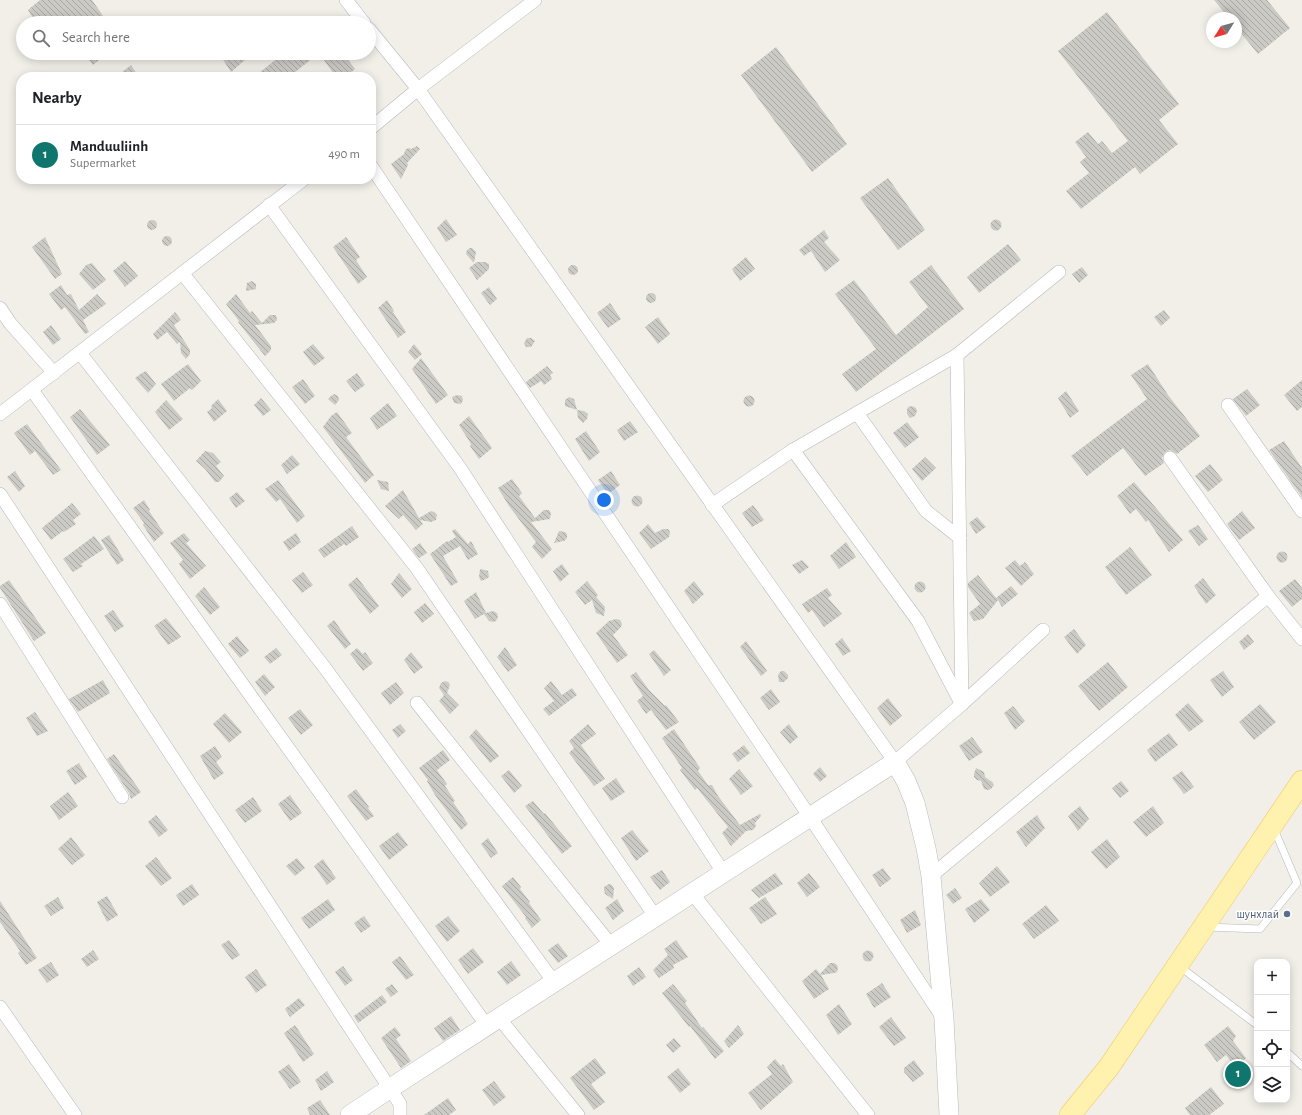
<!DOCTYPE html>
<html lang="en">
<head>
<meta charset="utf-8">
<style>
  :root { --surface:#fff; --page:#f6f6f6; --text:#202124; --muted:#757577; --line:#e0e0e0; --accent:#0f766e }
  body { margin:0; font-family:"Alegreya Sans",sans-serif; background:var(--page); color:var(--text) }
  .controls { position:absolute; right:12px; bottom:12px; display:grid; overflow:hidden; border-radius:8px; box-shadow:0 2px 10px #0003 }
  .controls button { width:36px; height:36px; display:grid; place-items:center; padding:0; border:0; border-bottom:1px solid var(--line); background:var(--surface); color:var(--text); font:20px sans-serif }
  .compass { position:absolute; left:1206px; top:12px; width:36px; height:36px; border-radius:50%; background:var(--surface); box-shadow:0 2px 10px #0003; rotate:233deg }
  .you { position:absolute; left:604px; top:500px; width:14px; height:14px; margin:-10px; border:3px solid #fff; border-radius:50%; background:#1a73e8; box-shadow:0 0 0 6px #1a73e833 }
  .badge { display:grid; place-items:center; width:26px; height:26px; border-radius:50%; background:var(--accent); color:#fff; font-size:13px; font-weight:700 }
  .pin { position:absolute; translate:-50% -50%; border:2px solid #fff; box-shadow:0 1px 4px #0006 }
  .list { margin:0; padding:0; list-style:none }
  h2 { display:flex; justify-content:space-between; align-items:center; height:52px; margin:0; padding:0 16px; font-size:17px }
  h2 small { font-size:13px; font-weight:400; color:var(--muted) }
  .list li { display:grid; grid-template-columns:26px 1fr auto; gap:12px; align-items:center; box-sizing:border-box; height:60px; padding:0 16px; border-top:1px solid var(--line) }
  .list b { display:block; font-size:15px; white-space:nowrap }
  .list p { margin:0; font-size:13px; white-space:nowrap; color:var(--muted) }
  .list em { font-size:13px; font-style:normal; color:var(--muted) }
  .icon { flex:none; width:22px; height:22px; fill:none; stroke:currentColor; stroke-width:2; stroke-linecap:round; stroke-linejoin:round }
  .map { position:relative; flex:none; width:1302px; height:1115px; overflow:hidden }
  .search { position:absolute; background:var(--surface); box-shadow:0 2px 10px #0003; left:16px; top:16px; width:360px; height:44px; display:flex; align-items:center; gap:10px; box-sizing:border-box; padding:0 14px; border-radius:22px; color:var(--muted); font-size:15px }
  .panel { position:absolute; background:var(--surface); box-shadow:0 2px 10px #0003; left:16px; top:72px; width:360px; height:112px; border-radius:16px }
  .map>svg:first-child { display:block }
  .building { fill:url(#building-back-hatch) }
  .lines { fill:none; stroke-linecap:round; stroke-linejoin:round }
  .service-casing { stroke:#b5b8bc; stroke-width:8 }
  .minor-casing { stroke:#b5b8bc; stroke-width:14 }
  .secondary-casing { stroke:#b6babf; stroke-width:20 }
  .primary-casing { stroke:#f2c960; stroke-width:22 }
  .service { stroke:#fff; stroke-width:7 }
  .minor { stroke:#fff; stroke-width:13 }
  .secondary { stroke:#fff; stroke-width:19 }
  .primary { stroke:#fff2af; stroke-width:21 }
  .service-dot { fill:#5c6f8a; stroke:#fff; stroke-width:1.5 }
  .labels { text-anchor:middle; stroke-width:3; stroke-linejoin:round; paint-order:stroke }
  .service-label { font-size:12px; fill:#4e5e75; stroke:#fff; text-anchor:end }
</style>
</head>
<body>
<div class="map">
<svg width="1302" height="1115" viewBox="0 0 1302 1115">
  <defs>
    <pattern id="building-back-hatch" width="6" height="6" patternUnits="userSpaceOnUse"><rect width="6" height="6" fill="#cccac5"/><path d="M-1 5l2 2M0 0l6 6M5-1l2 2" fill="none" stroke="#a9a8a4"/></pattern>
  </defs>
  <rect width="100%" height="100%" fill="#f1efe8"/>
  <g class="building">
    <polygon points="40,0 92,0 108,23 36,23 28,10"/>
    <polygon points="1214,0 1267,0 1290,28 1258,54 1236,27 1236,18 1229,18"/>
    <polygon points="1107,12 1179,104 1159,120 1178,144 1140,174 1135,167 1081,209 1066,191 1089,173 1080,162 1086,157 1075,142 1088,132 1098,144 1102,141 1112,153 1128,141 1058,51"/>
    <polygon points="776,47 847,144 812,172 741,75"/>
    <polygon points="84,53 108,53 93,65"/>
    <polygon points="229,53 241,53 245,60 231,72 222,58"/>
    <polygon points="284,53 343,53 355,69 345,77 336,77 319,53 289,77 254,77"/>
    <polygon points="131,65 139,77 116,77"/>
    <polygon points="417,146 420,149 407,163 408,165 401,179 391,164 404,154 405,151 406,149 409,148 411,149"/>
    <polygon points="888,178 925,230 898,250 860,198"/>
    <polygon points="446,219 457,235 446,242 437,228"/>
    <circle cx="996" cy="225" r="5.5"/>
    <circle cx="152" cy="225" r="5"/>
    <polygon points="824,230 829,238 824,242 840,260 825,272 811,251 804,256 799,250"/>
    <circle cx="167" cy="241" r="5"/>
    <polygon points="45,237 62,274 55,279 32,247"/>
    <polygon points="346,237 360,257 356,260 367,277 358,284 333,247"/>
    <polygon points="1008,244 1021,260 979,293 967,277"/>
    <polygon points="470,248 472,248 476,252 474,263 466,254 467,250"/>
    <polygon points="746,257 755,269 740,281 732,269"/>
    <polygon points="125,261 138,276 125,287 113,271"/>
    <polygon points="477,262 485,262 489,264 489,269 477,280 469,268"/>
    <polygon points="92,263 106,280 93,290 79,274 86,265"/>
    <polygon points="931,265 964,309 856,392 842,374 876,349 835,294 854,280 896,335 928,307 909,282"/>
    <circle cx="573" cy="270" r="5"/>
    <polygon points="1082,267 1088,275 1079,283 1072,274"/>
    <polygon points="252,281 256,284 256,289 246,291 247,283"/>
    <polygon points="61,285 67,295 71,294 79,310 97,294 106,304 83,320 89,332 85,334 65,307 61,310 49,294"/>
    <polygon points="489,287 497,299 490,305 481,293"/>
    <circle cx="651" cy="298" r="5"/>
    <polygon points="236,294 250,313 252,311 262,323 270,315 276,315 277,320 274,323 255,325 271,346 271,350 265,356 238,322 239,321 226,304"/>
    <polygon points="387,300 394,311 393,312 406,332 398,338 378,308"/>
    <polygon points="610,303 621,319 608,328 597,313"/>
    <polygon points="1164,310 1170,318 1161,326 1154,317"/>
    <polygon points="175,312 181,320 174,325 190,350 190,354 186,359 181,353 180,342 177,344 167,332 157,340 153,334"/>
    <polygon points="658,317 670,334 658,344 645,327"/>
    <polygon points="51,325 61,339 53,345 43,332"/>
    <polygon points="527,338 531,338 535,341 531,347 526,347 524,343"/>
    <polygon points="313,344 325,358 314,366 303,352"/>
    <polygon points="414,344 422,354 415,360 408,352"/>
    <polygon points="421,358 448,395 436,404 412,369"/>
    <polygon points="188,364 201,381 192,390 190,388 174,401 161,384"/>
    <polygon points="1148,364 1168,395 1200,436 1177,454 1170,450 1165,452 1162,458 1164,463 1145,476 1123,448 1087,476 1071,456 1147,399 1131,375"/>
    <polygon points="547,366 553,373 550,375 552,379 544,385 541,381 530,388 526,382"/>
    <polygon points="146,371 156,384 148,393 135,378 142,373"/>
    <polygon points="357,373 365,385 355,392 346,381"/>
    <polygon points="303,379 315,396 305,404 292,387"/>
    <polygon points="1302,380 1302,407 1297,411 1284,395"/>
    <polygon points="1247,389 1260,405 1246,416 1233,399"/>
    <polygon points="1066,391 1079,411 1070,418 1058,398"/>
    <polygon points="334,394 338,396 339,400 335,405 328,399 331,396"/>
    <polygon points="457,395 462,396 463,400 461,404 454,403 452,397"/>
    <circle cx="749" cy="401" r="5.5"/>
    <polygon points="569,397 574,399 577,410 565,406 565,400"/>
    <polygon points="261,398 271,410 263,416 254,405"/>
    <polygon points="218,399 227,411 214,422 207,412 212,408 211,406"/>
    <polygon points="166,400 183,419 169,430 155,412"/>
    <polygon points="388,403 397,416 377,430 370,418"/>
    <polygon points="912,406 916,408 917,411 915,416 910,418 907,414 907,410 908,407"/>
    <polygon points="80,409 110,445 97,455 70,417"/>
    <polygon points="577,410 584,411 588,414 587,419 583,423 578,418"/>
    <polygon points="337,412 352,433 346,437 374,475 365,483 323,427 331,416"/>
    <polygon points="469,416 492,448 479,459 470,446 471,444 459,425"/>
    <polygon points="630,421 638,432 624,441 617,430"/>
    <polygon points="907,422 919,437 905,448 893,433"/>
    <polygon points="27,424 61,470 53,475 35,451 30,455 14,433"/>
    <polygon points="586,431 600,452 589,461 575,439"/>
    <polygon points="1284,441 1302,468 1302,497 1269,450"/>
    <polygon points="205,451 213,453 221,462 216,466 224,476 219,482 215,482 205,469 196,461"/>
    <polygon points="292,455 300,464 287,474 281,465"/>
    <polygon points="925,457 936,468 922,481 912,469"/>
    <polygon points="1210,464 1223,480 1208,492 1195,476"/>
    <polygon points="15,471 25,486 19,492 7,477"/>
    <polygon points="611,471 620,485 608,494 598,480"/>
    <polygon points="512,479 522,493 519,496 535,518 544,510 549,510 551,513 550,519 531,522 552,549 542,559 532,547 536,542 509,506 498,488"/>
    <polygon points="278,480 305,516 297,523 280,499 276,502 265,489"/>
    <polygon points="377,480 388,482 389,491 381,489"/>
    <polygon points="1134,482 1183,540 1169,552 1148,520 1146,522 1136,509 1130,514 1117,496"/>
    <polygon points="403,490 419,518 431,511 434,512 437,515 436,520 431,522 420,520 423,524 416,530 403,515 399,519 385,506"/>
    <polygon points="237,492 245,501 236,508 229,498"/>
    <circle cx="637" cy="501" r="5.5"/>
    <polygon points="144,500 150,510 149,511 164,533 154,542 143,525 144,523 133,508"/>
    <polygon points="72,503 81,514 73,520 76,524 64,532 63,531 51,540 42,528"/>
    <polygon points="753,505 764,520 752,527 742,513"/>
    <polygon points="1242,511 1255,528 1239,540 1227,524"/>
    <polygon points="977,517 986,527 976,534 969,523"/>
    <polygon points="648,524 655,533 663,529 668,529 670,532 669,537 651,549 639,533"/>
    <polygon points="1198,525 1208,539 1199,546 1188,531"/>
    <polygon points="352,526 359,537 346,546 344,544 324,558 318,550"/>
    <polygon points="455,529 468,544 471,541 478,554 468,560 460,546 443,556 458,582 451,586 430,554 447,541 448,542 456,537 452,531"/>
    <polygon points="559,531 565,532 567,534 567,538 564,541 554,543"/>
    <polygon points="184,533 190,540 186,543 206,566 190,579 179,564 183,560 170,543"/>
    <polygon points="296,533 301,542 289,551 283,542"/>
    <polygon points="109,535 124,560 117,565 101,540"/>
    <polygon points="94,536 104,549 81,564 83,566 73,572 63,559"/>
    <polygon points="846,542 856,557 839,569 830,556"/>
    <polygon points="420,543 427,553 419,558 412,549"/>
    <polygon points="1130,547 1152,575 1126,595 1105,567"/>
    <circle cx="1282" cy="557" r="5.5"/>
    <polygon points="802,560 809,567 799,574 792,565"/>
    <polygon points="1015,560 1020,566 1025,562 1034,574 1021,586 1005,568"/>
    <polygon points="562,564 569,574 560,582 553,571"/>
    <polygon points="480,569 485,570 488,571 489,577 486,579 481,581 479,577"/>
    <polygon points="303,572 313,585 302,593 292,580"/>
    <polygon points="399,573 412,589 402,598 391,584"/>
    <polygon points="978,575 996,598 1011,586 1018,594 1002,607 998,600 983,619 974,621 969,613 980,604 968,587 968,583"/>
    <polygon points="357,577 379,606 370,614 348,585"/>
    <polygon points="1203,578 1216,595 1206,604 1194,586"/>
    <polygon points="1295,579 1302,588 1302,599 1292,607 1279,591"/>
    <polygon points="9,580 46,633 34,641 0,588 0,586"/>
    <polygon points="587,581 598,595 596,597 605,607 604,616 596,613 592,600 585,605 575,592"/>
    <polygon points="694,581 704,594 693,604 684,591"/>
    <circle cx="920" cy="587" r="5.5"/>
    <polygon points="204,587 220,607 210,615 195,596"/>
    <polygon points="827,588 832,595 828,598 842,614 824,627 812,610 808,613 802,604"/>
    <polygon points="476,592 486,613 493,611 497,613 498,617 496,621 493,622 489,621 484,614 475,619 464,601"/>
    <polygon points="425,603 434,614 422,623 414,612"/>
    <polygon points="113,610 124,626 115,632 104,616"/>
    <polygon points="166,618 181,637 168,645 154,626"/>
    <polygon points="616,619 620,620 622,624 621,627 613,635 628,655 617,663 596,633 609,621"/>
    <polygon points="334,620 351,644 345,649 327,626"/>
    <polygon points="1074,629 1086,645 1077,654 1064,637"/>
    <polygon points="1248,634 1254,642 1244,650 1239,642"/>
    <polygon points="237,636 249,651 240,658 228,644"/>
    <polygon points="842,638 851,651 843,656 835,644"/>
    <polygon points="746,641 767,671 761,676 740,647"/>
    <polygon points="505,647 517,665 508,672 497,657"/>
    <polygon points="276,648 282,655 270,664 264,657"/>
    <polygon points="357,648 363,654 365,652 373,663 363,671 350,654"/>
    <polygon points="654,650 671,670 664,676 649,654"/>
    <polygon points="411,652 423,667 414,674 404,660"/>
    <polygon points="1108,662 1128,687 1099,711 1078,686"/>
    <polygon points="781,671 784,671 788,675 788,678 784,682 779,682 778,675"/>
    <polygon points="1223,671 1234,687 1222,697 1210,680"/>
    <polygon points="636,672 649,690 665,706 666,705 679,722 666,730 651,710 646,714 637,701 643,696 630,676"/>
    <polygon points="264,674 275,687 265,696 255,682"/>
    <polygon points="103,680 110,693 78,712 69,699"/>
    <polygon points="445,681 448,682 450,685 447,693 459,705 450,714 439,701 444,695 439,688 441,683"/>
    <polygon points="551,681 562,695 572,688 577,695 549,716 543,709 554,701 544,688"/>
    <polygon points="396,682 404,693 390,705 381,693"/>
    <polygon points="771,689 780,702 769,710 760,698"/>
    <polygon points="888,698 902,716 890,726 877,708"/>
    <polygon points="1188,703 1204,721 1189,732 1175,715"/>
    <polygon points="1260,704 1276,722 1254,740 1239,722"/>
    <polygon points="1013,706 1025,721 1015,730 1004,713"/>
    <polygon points="300,709 313,725 301,735 288,718"/>
    <polygon points="35,712 48,731 37,736 26,718"/>
    <polygon points="225,713 242,732 229,743 213,724"/>
    <polygon points="400,724 406,731 398,738 392,730"/>
    <polygon points="588,724 596,734 581,745 605,779 594,786 569,753 574,748 569,741"/>
    <polygon points="789,724 798,737 790,744 780,732"/>
    <polygon points="476,729 499,756 490,763 469,737"/>
    <polygon points="674,729 700,768 698,771 708,785 712,785 718,796 740,825 760,814 761,816 755,823 756,826 753,830 746,831 731,846 722,833 728,827 697,788 695,790 680,770 682,768 662,738"/>
    <polygon points="1169,733 1178,745 1155,762 1147,750"/>
    <polygon points="972,737 983,752 969,761 959,746"/>
    <polygon points="744,745 750,753 738,762 732,754"/>
    <polygon points="215,746 222,757 216,762 224,773 214,780 200,756"/>
    <polygon points="443,750 450,760 437,770 447,784 445,786 455,801 453,802 468,824 461,830 435,795 427,781 428,780 419,768"/>
    <polygon points="114,754 141,792 131,799 129,793 107,759"/>
    <polygon points="79,763 87,777 75,785 66,771"/>
    <polygon points="820,767 827,776 820,782 813,774"/>
    <polygon points="976,768 984,772 985,777 992,782 994,785 991,789 988,790 984,789 981,781 977,780 974,777 974,774"/>
    <polygon points="739,769 753,786 741,795 729,779"/>
    <polygon points="509,770 522,786 514,793 501,776"/>
    <polygon points="1182,771 1194,787 1184,794 1172,778"/>
    <polygon points="616,778 625,792 611,801 602,788"/>
    <polygon points="1121,781 1129,791 1120,798 1112,788"/>
    <polygon points="356,789 369,807 368,808 374,816 366,821 347,796"/>
    <polygon points="68,792 78,806 59,820 50,806"/>
    <polygon points="290,795 302,813 290,821 278,804"/>
    <polygon points="253,797 262,811 245,823 235,810"/>
    <polygon points="533,801 544,814 545,813 572,846 562,854 525,806"/>
    <polygon points="1080,806 1089,819 1078,831 1068,816"/>
    <polygon points="1153,806 1164,823 1146,837 1133,822"/>
    <polygon points="156,815 168,830 159,837 148,822"/>
    <polygon points="1037,815 1045,828 1026,847 1016,832"/>
    <polygon points="632,830 649,851 636,861 621,838"/>
    <polygon points="398,832 408,845 389,860 379,846"/>
    <polygon points="71,837 85,855 72,865 58,849"/>
    <polygon points="488,838 498,853 491,858 481,844"/>
    <polygon points="1107,839 1120,857 1106,869 1091,852"/>
    <polygon points="156,857 172,878 161,886 145,866"/>
    <polygon points="297,858 305,868 295,876 286,866"/>
    <polygon points="323,859 336,878 327,885 314,866"/>
    <polygon points="997,866 1010,882 990,897 979,883"/>
    <polygon points="883,868 891,879 880,887 872,875"/>
    <polygon points="662,870 670,882 660,890 650,877"/>
    <polygon points="775,873 783,884 759,898 751,890"/>
    <polygon points="809,873 820,887 807,897 797,883"/>
    <polygon points="513,877 521,887 520,889 530,902 529,903 541,920 532,928 525,918 526,917 502,886"/>
    <polygon points="192,884 199,895 183,906 176,895"/>
    <polygon points="609,884 612,885 614,888 613,899 605,894 604,890 604,887"/>
    <polygon points="955,888 962,898 953,904 946,895"/>
    <polygon points="107,896 118,915 107,922 97,902"/>
    <polygon points="58,897 64,908 51,916 44,906"/>
    <polygon points="765,897 777,914 761,924 749,908"/>
    <polygon points="328,899 335,910 309,929 301,918"/>
    <polygon points="617,899 624,911 613,920 605,908"/>
    <polygon points="981,899 990,910 974,923 965,909"/>
    <polygon points="0,901 37,958 26,965 18,953 20,951 0,922"/>
    <polygon points="1046,905 1059,921 1034,939 1022,924"/>
    <polygon points="915,910 921,925 907,933 900,920"/>
    <polygon points="364,916 371,926 361,933 354,923"/>
    <polygon points="448,916 460,931 447,942 435,926"/>
    <polygon points="229,940 240,955 232,960 221,945"/>
    <polygon points="676,940 688,957 673,965 674,968 659,978 653,970 668,955 664,949"/>
    <polygon points="558,943 568,956 558,963 548,950"/>
    <polygon points="473,948 484,962 468,974 458,960"/>
    <polygon points="93,950 99,959 87,967 81,959"/>
    <circle cx="868" cy="956" r="5.5"/>
    <polygon points="400,956 414,975 406,980 392,962"/>
    <polygon points="511,961 521,975 507,985 497,972"/>
    <polygon points="51,962 59,975 47,983 38,970"/>
    <polygon points="830,963 834,963 837,965 838,968 837,972 834,973 821,975 829,989 814,999 802,981 816,969 820,974"/>
    <polygon points="343,966 353,980 345,986 335,972"/>
    <polygon points="639,967 646,977 633,986 627,976"/>
    <polygon points="256,969 267,985 256,993 245,977"/>
    <polygon points="882,983 891,997 874,1008 866,994"/>
    <polygon points="392,984 398,992 391,997 385,989"/>
    <polygon points="673,984 687,1001 685,1003 702,1028 703,1027 724,1051 715,1059 690,1026 689,1027 662,993"/>
    <polygon points="382,995 387,1002 358,1023 354,1016"/>
    <polygon points="299,998 305,1005 290,1017 285,1009"/>
    <polygon points="839,1004 852,1024 838,1035 826,1015"/>
    <polygon points="451,1016 460,1030 443,1041 434,1028"/>
    <polygon points="891,1017 906,1038 894,1046 879,1027"/>
    <polygon points="295,1025 314,1054 303,1062 284,1033"/>
    <polygon points="738,1025 744,1034 729,1048 724,1041"/>
    <polygon points="1228,1026 1236,1036 1233,1041 1246,1058 1235,1067 1226,1055 1217,1062 1204,1045"/>
    <polygon points="395,1027 401,1035 396,1039 411,1061 401,1068 381,1038"/>
    <polygon points="674,1038 681,1046 673,1053 666,1045"/>
    <polygon points="595,1058 606,1073 591,1084 605,1102 594,1110 570,1078"/>
    <polygon points="775,1059 781,1066 783,1064 793,1082 761,1110 748,1093 772,1074 767,1067"/>
    <polygon points="914,1060 924,1074 913,1082 904,1072 904,1068"/>
    <polygon points="289,1064 301,1082 290,1089 278,1072"/>
    <polygon points="678,1068 691,1084 680,1093 667,1077"/>
    <polygon points="327,1071 334,1082 321,1091 315,1080"/>
    <polygon points="494,1081 506,1097 494,1106 482,1090"/>
    <polygon points="1211,1087 1224,1104 1209,1115 1190,1115 1185,1108"/>
    <polygon points="448,1098 456,1110 449,1115 424,1115"/>
    <polygon points="320,1100 330,1115 310,1115 307,1108"/>
  </g>
  <g class="lines">
    <defs>
      <g id="service">
        <polyline points="1206,927 1260,929 1297,883 1274,829"/>
        <polyline points="1179,966 1257,1025"/>
        <polyline points="1287,1052 1302,1066"/>
      </g>
      <g id="minor">
        <polyline points="346,0 364,23"/>
        <polyline points="369,29 418,89 535,0"/>
        <polyline points="371,128 418,89 895,762 962,704 1043,630"/>
        <polyline points="371,166 810,817 943,1018"/>
        <polyline points="269,205 460,468 723,872"/>
        <polyline points="183,274 416,567 655,916"/>
        <polyline points="0,308 10,323 54,373"/>
        <polyline points="80,353 325,668 554,982"/>
        <polyline points="957,355 962,704"/>
        <polyline points="32,390 487,1026"/>
        <polyline points="1228,405 1302,511"/>
        <polyline points="857,413 926,511 960,538"/>
        <polyline points="0,414 304,179"/>
        <polyline points="793,450 918,621 961,703"/>
        <polyline points="1170,458 1268,596 1302,639"/>
        <polyline points="0,494 400,1104 400,1115"/>
        <polyline points="712,505 793,450 957,355 1059,272"/>
        <polyline points="0,604 122,797"/>
        <polyline points="417,703 611,945"/>
        <polyline points="931,876 1268,596"/>
        <polyline points="692,893 868,1115"/>
        <polyline points="0,1007 75,1115"/>
        <polyline points="499,1018 578,1115"/>
      </g>
      <polyline id="secondary" points="350,1115 389,1089 895,762 906,781 915,803 926,848 931,876 944,1019 949,1115"/>
      <polyline id="primary" points="1070,1115 1109,1067 1302,781"/>
    </defs>
    <use href="#service" class="service-casing"/>
    <use href="#minor" class="minor-casing"/>
    <use href="#secondary" class="secondary-casing"/>
    <use href="#primary" class="primary-casing"/>
    <use href="#service" class="service"/>
    <use href="#minor" class="minor"/>
    <use href="#secondary" class="secondary"/>
    <use href="#primary" class="primary"/>
  </g>
  <circle class="service-dot" cx="1287" cy="914" r="4"/>
  <g class="labels">
    <g class="service-label">
      <text x="1279" y="918">шунхлай</text>
    </g>
  </g>
</svg>
<div class="controls">
<button>+</button>
<button>−</button>
<button><svg class="icon" aria-label="locate" viewBox="0 0 24 24"><circle cx="12" cy="12" r="6"/><path d="M12 2v4M12 18v4M2 12h4M18 12h4"/></svg></button>
<button><svg class="icon" aria-label="layers" viewBox="0 0 24 24"><path d="M12 4l9 5-9 5-9-5zM3 14l9 5 9-5"/></svg></button>
</div>
<svg class="compass" viewBox="-18 -18 36 36"><path d="M0-13l5 13h-10z" fill="#e53935"/><path d="M0 13l5-13h-10z" fill="#757577"/></svg>
<div class="you"></div>
<div class="pin badge" style="left:1238px;top:1074px">1</div>
<div class="search"><svg class="icon" aria-label="search" viewBox="0 0 24 24"><circle cx="10" cy="10" r="6"/><path d="M15 15l6 6"/></svg>Search here</div>
<section class="panel">
<h2>Nearby<small></small></h2>
<ul class="list">
<li><span class="badge">1</span><div><b>Manduuliinh</b><p>Supermarket</p></div><em>490 m</em></li>
</ul>
</section>
</div>
</body>
</html>
